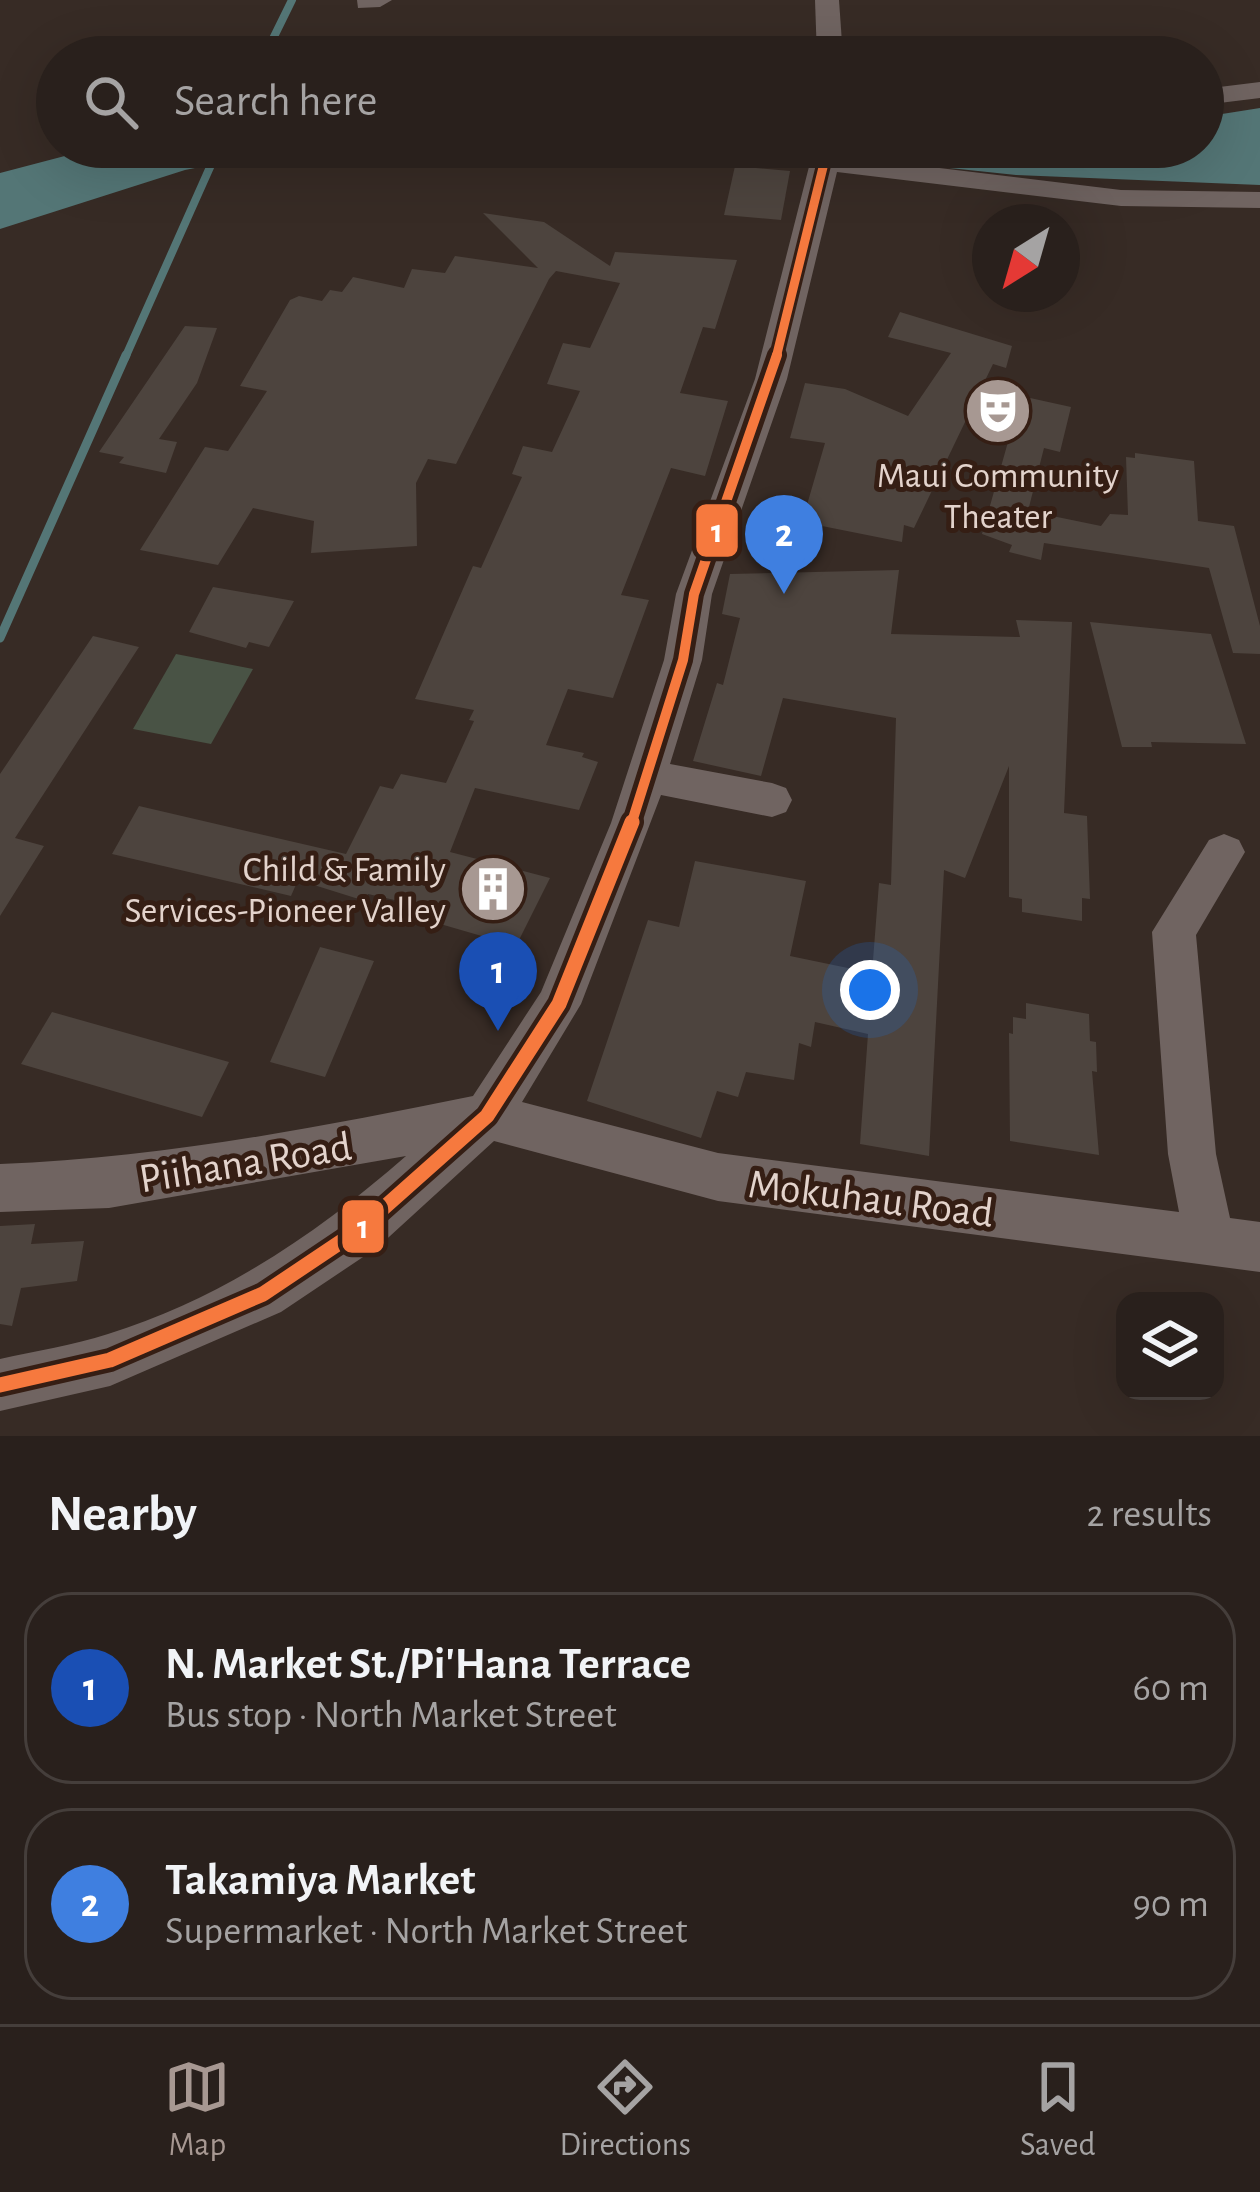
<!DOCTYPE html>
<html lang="en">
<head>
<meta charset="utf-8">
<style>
  :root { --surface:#29201c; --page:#352d29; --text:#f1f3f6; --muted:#a5a3a3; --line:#453e3b; --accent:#a79892 }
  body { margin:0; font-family:"Alegreya Sans",sans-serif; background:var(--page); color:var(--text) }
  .controls { position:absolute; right:36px; bottom:36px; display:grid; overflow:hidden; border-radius:24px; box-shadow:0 12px 48px #0002 }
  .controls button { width:108px; height:108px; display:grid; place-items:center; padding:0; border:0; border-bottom:3px solid var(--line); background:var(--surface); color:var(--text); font:60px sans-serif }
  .compass { position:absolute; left:972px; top:204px; width:108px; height:108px; border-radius:50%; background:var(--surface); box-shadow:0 12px 48px #0002; rotate:217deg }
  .you { position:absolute; left:870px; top:990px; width:42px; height:42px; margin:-30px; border:9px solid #fff; border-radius:50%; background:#1a73e8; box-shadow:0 0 0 18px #1a73e833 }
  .badge { display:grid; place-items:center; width:78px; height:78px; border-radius:50%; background:var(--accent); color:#fff; font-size:39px; font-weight:700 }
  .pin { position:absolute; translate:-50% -99px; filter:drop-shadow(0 3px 6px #0008) }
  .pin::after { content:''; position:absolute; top:63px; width:42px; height:36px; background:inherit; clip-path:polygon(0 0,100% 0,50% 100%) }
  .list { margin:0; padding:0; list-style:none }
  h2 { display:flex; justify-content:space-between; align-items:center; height:156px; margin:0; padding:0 48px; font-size:51px }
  h2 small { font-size:39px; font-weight:400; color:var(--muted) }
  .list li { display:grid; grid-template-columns:78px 1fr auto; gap:36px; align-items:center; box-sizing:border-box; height:192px; margin:0 24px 24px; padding:0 24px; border:3px solid var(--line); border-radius:48px }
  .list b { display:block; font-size:45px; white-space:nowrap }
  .list p { margin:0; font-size:39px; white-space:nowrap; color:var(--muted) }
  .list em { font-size:39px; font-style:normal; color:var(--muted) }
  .icon { flex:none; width:66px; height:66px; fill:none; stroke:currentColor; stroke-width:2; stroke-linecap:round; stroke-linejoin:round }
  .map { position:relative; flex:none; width:1260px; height:1436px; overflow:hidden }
  .search { position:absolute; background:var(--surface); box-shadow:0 12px 48px #0002; left:36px; right:36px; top:36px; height:132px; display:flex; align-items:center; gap:30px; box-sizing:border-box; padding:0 42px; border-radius:66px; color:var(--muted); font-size:45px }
  .sheet { height:588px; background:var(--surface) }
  nav { display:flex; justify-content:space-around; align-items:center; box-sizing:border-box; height:168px; border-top:3px solid var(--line); background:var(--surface); font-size:33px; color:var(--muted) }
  nav a { display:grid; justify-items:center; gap:6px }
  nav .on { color:var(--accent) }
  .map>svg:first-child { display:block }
  .green { fill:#495345 }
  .water { fill:#547676 }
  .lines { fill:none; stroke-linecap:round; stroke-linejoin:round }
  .stream-far1 { stroke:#547676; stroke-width:8 }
  .stream { stroke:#547676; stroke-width:9 }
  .building { fill:#4d443e }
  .minor { fill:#706461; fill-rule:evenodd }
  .bus-1-far2-casing { stroke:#351e14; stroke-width:15 }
  .bus-1-far1-casing { stroke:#351e14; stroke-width:20 }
  .bus-1-casing { stroke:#351e14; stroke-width:24 }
  .bus-1-far2 { stroke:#f6793e; stroke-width:9 }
  .bus-1-far1 { stroke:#f6793e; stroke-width:10 }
  .bus-1 { stroke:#f6793e; stroke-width:15 }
  .labels { text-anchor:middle; stroke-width:10; stroke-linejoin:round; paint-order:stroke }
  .poi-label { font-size:36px; fill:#e3d3cc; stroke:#351e14 }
  .near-street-label { font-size:42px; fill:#e3d3cc; stroke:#351e14 }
  .line-badge { stroke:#351e14; stroke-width:4.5 }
  .badge-label { font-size:33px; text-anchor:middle; font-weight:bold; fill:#fff }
</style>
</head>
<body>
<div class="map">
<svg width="1260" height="1436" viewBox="0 0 1260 1436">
  <rect width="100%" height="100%" fill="#372b25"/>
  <polygon class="green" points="176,654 253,669 211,744 133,729"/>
  <g class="water">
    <polygon points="1260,108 1260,185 1016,175 750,147 1203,147 1203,117"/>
    <polygon points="99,147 300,147 185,170 0,229 0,173"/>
  </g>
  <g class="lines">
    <g class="stream-far1">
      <polyline points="264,57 292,0"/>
      <polyline points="125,358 219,147"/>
    </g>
    <polyline class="stream" points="0,638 126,355"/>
  </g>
  <g class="building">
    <polygon points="735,166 790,171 781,220 724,215"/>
    <polygon points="483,213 544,222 610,266 615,252 737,260 715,329 703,327 680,393 728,401 705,476 671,468 621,595 649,600 613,698 568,689 546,745 584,753 582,757 598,762 579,810 475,788 450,852 550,878 516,946 430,921 434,909 368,894 365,901 298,880 291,896 112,854 139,806 346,854 380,786 393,789 401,774 446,783 474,721 469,720 474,710 415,699 473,566 481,568 522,477 512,474 523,446 552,452 580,391 547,384 563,343 590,348 620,283 556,271 549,279 456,464 428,459 416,483 417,546 311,553 314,521 253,508 218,565 140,550 205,447 228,451 267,391 240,386 290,300 299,296 322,301 330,290 342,292 353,277 404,288 412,269 445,273 455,256 538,268"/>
    <polygon points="900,312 1012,346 1006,368 993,364 914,528 904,525 902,542 802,522 825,443 790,438 805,383 845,389 908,416 951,353 888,337"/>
    <polygon points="185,326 217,328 197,383 159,439 177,442 166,473 119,463 124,457 99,452"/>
    <polygon points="1021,396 1071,407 1060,452 1044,448 1028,511 1101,526 1110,514 1128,515 1126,457 1135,458 1135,453 1194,461 1198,521 1234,526 1260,626 1260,654 1233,653 1209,568 1044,543 1041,560 1009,552 1012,545 982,534"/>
    <polygon points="899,570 891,634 1020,637 1016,620 1072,622 1064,813 1087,816 1090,899 1082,898 1082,921 1022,912 1022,899 1009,897 1009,766 965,878 944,870 929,1156 860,1144 868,1034 815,1022 811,1047 799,1043 794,1080 746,1072 738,1097 717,1091 701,1138 587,1101 648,920 679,927 695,861 806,881 790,956 872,973 879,883 891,885 896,718 783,698 761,776 693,761 717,683 723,685 740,618 722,614 730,574"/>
    <polygon points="213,587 294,601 269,647 249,642 246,648 189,632"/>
    <polygon points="1090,622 1211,634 1246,744 1151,742 1152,747 1122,747"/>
    <polygon points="93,636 139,647 15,838 44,846 0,916 0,774"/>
    <polygon points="320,947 374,961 325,1077 270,1062"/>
    <polygon points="1026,1003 1089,1014 1090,1041 1096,1042 1097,1072 1092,1071 1099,1155 1010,1141 1009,1033 1013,1034 1013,1017 1026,1019"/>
    <polygon points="52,1012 229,1062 202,1117 21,1064"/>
    <polygon points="35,1224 31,1244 84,1241 77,1281 21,1288 12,1326 0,1324 0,1226"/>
  </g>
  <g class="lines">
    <g class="minor">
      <polygon points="357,0 392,0 380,7 358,8"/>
      <polygon points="815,0 839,0 843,57 817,57"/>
      <polygon points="1260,82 1260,98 1203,105 1203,89"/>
      <path d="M814 147H842L840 156 1121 190 1260 192V208L1121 206 837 172 787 379 712 594 702 660 670 764 772 783 786 788 792 800 786 812 772 817 661 795 581 1004 522 1102 718 1153 1179 1212 1168 1154 1152 932 1209 840 1224 834 1239 840 1245 852 1196 935 1216 1154 1230 1218 1260 1222V1272L718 1201 494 1141 378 1247 281 1312 110 1386 0 1411V1359C36 1351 73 1345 108 1334 221 1299 318 1233 406 1156L109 1208 0 1212V1164C160 1158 316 1128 473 1096L541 992 611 823 664 660 676 594 755 379Z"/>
    </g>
    <defs>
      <polyline id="bus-1-far2" points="776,358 828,147"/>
      <polyline id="bus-1-far1" points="631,825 683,660 694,594 777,355"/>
      <polyline id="bus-1" points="0,1385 110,1360 263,1294 360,1229 487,1116 559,1004 632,822"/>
    </defs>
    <use href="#bus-1-far2" class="bus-1-far2-casing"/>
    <use href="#bus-1-far1" class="bus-1-far1-casing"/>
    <use href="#bus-1" class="bus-1-casing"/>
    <use href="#bus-1-far2" class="bus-1-far2"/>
    <use href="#bus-1-far1" class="bus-1-far1"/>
    <use href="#bus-1" class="bus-1"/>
  </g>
  <defs>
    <symbol id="theatre-disc" viewBox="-11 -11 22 22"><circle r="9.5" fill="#a79892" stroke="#351e14"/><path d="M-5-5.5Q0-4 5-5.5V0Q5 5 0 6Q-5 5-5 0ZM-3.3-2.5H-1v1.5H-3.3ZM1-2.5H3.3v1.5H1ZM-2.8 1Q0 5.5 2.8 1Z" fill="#fff"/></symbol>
    <symbol id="building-disc" viewBox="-11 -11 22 22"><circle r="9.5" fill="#a79892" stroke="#351e14"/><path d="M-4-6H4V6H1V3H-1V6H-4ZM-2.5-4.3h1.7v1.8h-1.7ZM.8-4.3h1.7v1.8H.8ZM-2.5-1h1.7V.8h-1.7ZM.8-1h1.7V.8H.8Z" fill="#fff"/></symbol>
  </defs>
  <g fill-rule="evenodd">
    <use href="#theatre-disc" x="960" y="373" width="76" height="76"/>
    <use href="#building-disc" x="455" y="851" width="76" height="76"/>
  </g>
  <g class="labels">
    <g class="poi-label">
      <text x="998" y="487">Maui Community<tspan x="998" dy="41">Theater</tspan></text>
      <text x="446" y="881" text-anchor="end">Child &amp; Family<tspan x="446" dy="41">Services-Pioneer Valley</tspan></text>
    </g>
    <g class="near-street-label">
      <text transform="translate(245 1161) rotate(-9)" y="15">Piihana Road</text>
      <text transform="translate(871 1197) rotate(7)" y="15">Mokuhau Road</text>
    </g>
  </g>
  <g class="line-badge">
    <rect x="694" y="502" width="46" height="57" rx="12" fill="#f6793e"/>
    <rect x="340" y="1198" width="46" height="57" rx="12" fill="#f6793e"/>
  </g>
  <g class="badge-label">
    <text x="717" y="542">1</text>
    <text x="363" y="1238">1</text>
  </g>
</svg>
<div class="controls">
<button><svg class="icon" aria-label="layers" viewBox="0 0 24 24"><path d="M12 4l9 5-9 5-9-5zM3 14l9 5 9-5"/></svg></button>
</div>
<svg class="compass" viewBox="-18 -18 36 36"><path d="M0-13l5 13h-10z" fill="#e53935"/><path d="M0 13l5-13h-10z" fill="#a5a3a3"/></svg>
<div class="you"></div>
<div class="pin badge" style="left:498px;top:1031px;background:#1a4fb4">1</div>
<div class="pin badge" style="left:784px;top:594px;background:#3f7fe0">2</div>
<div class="search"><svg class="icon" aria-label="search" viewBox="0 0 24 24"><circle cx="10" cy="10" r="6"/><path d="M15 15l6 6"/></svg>Search here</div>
</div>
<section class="sheet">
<h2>Nearby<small>2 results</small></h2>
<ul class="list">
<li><span class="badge" style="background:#1a4fb4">1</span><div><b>N. Market St./Pi'Hana Terrace</b><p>Bus stop · North Market Street</p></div><em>60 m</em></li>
<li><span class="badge" style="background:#3f7fe0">2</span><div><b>Takamiya Market</b><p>Supermarket · North Market Street</p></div><em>90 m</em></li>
</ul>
</section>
<nav>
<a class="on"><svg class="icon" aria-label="map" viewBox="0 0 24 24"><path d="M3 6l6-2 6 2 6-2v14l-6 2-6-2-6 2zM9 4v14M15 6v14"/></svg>Map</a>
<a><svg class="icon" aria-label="directions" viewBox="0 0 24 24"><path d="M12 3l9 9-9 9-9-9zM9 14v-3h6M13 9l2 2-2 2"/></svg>Directions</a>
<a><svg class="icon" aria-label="saved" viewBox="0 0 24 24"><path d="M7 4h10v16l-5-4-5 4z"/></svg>Saved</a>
</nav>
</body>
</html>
